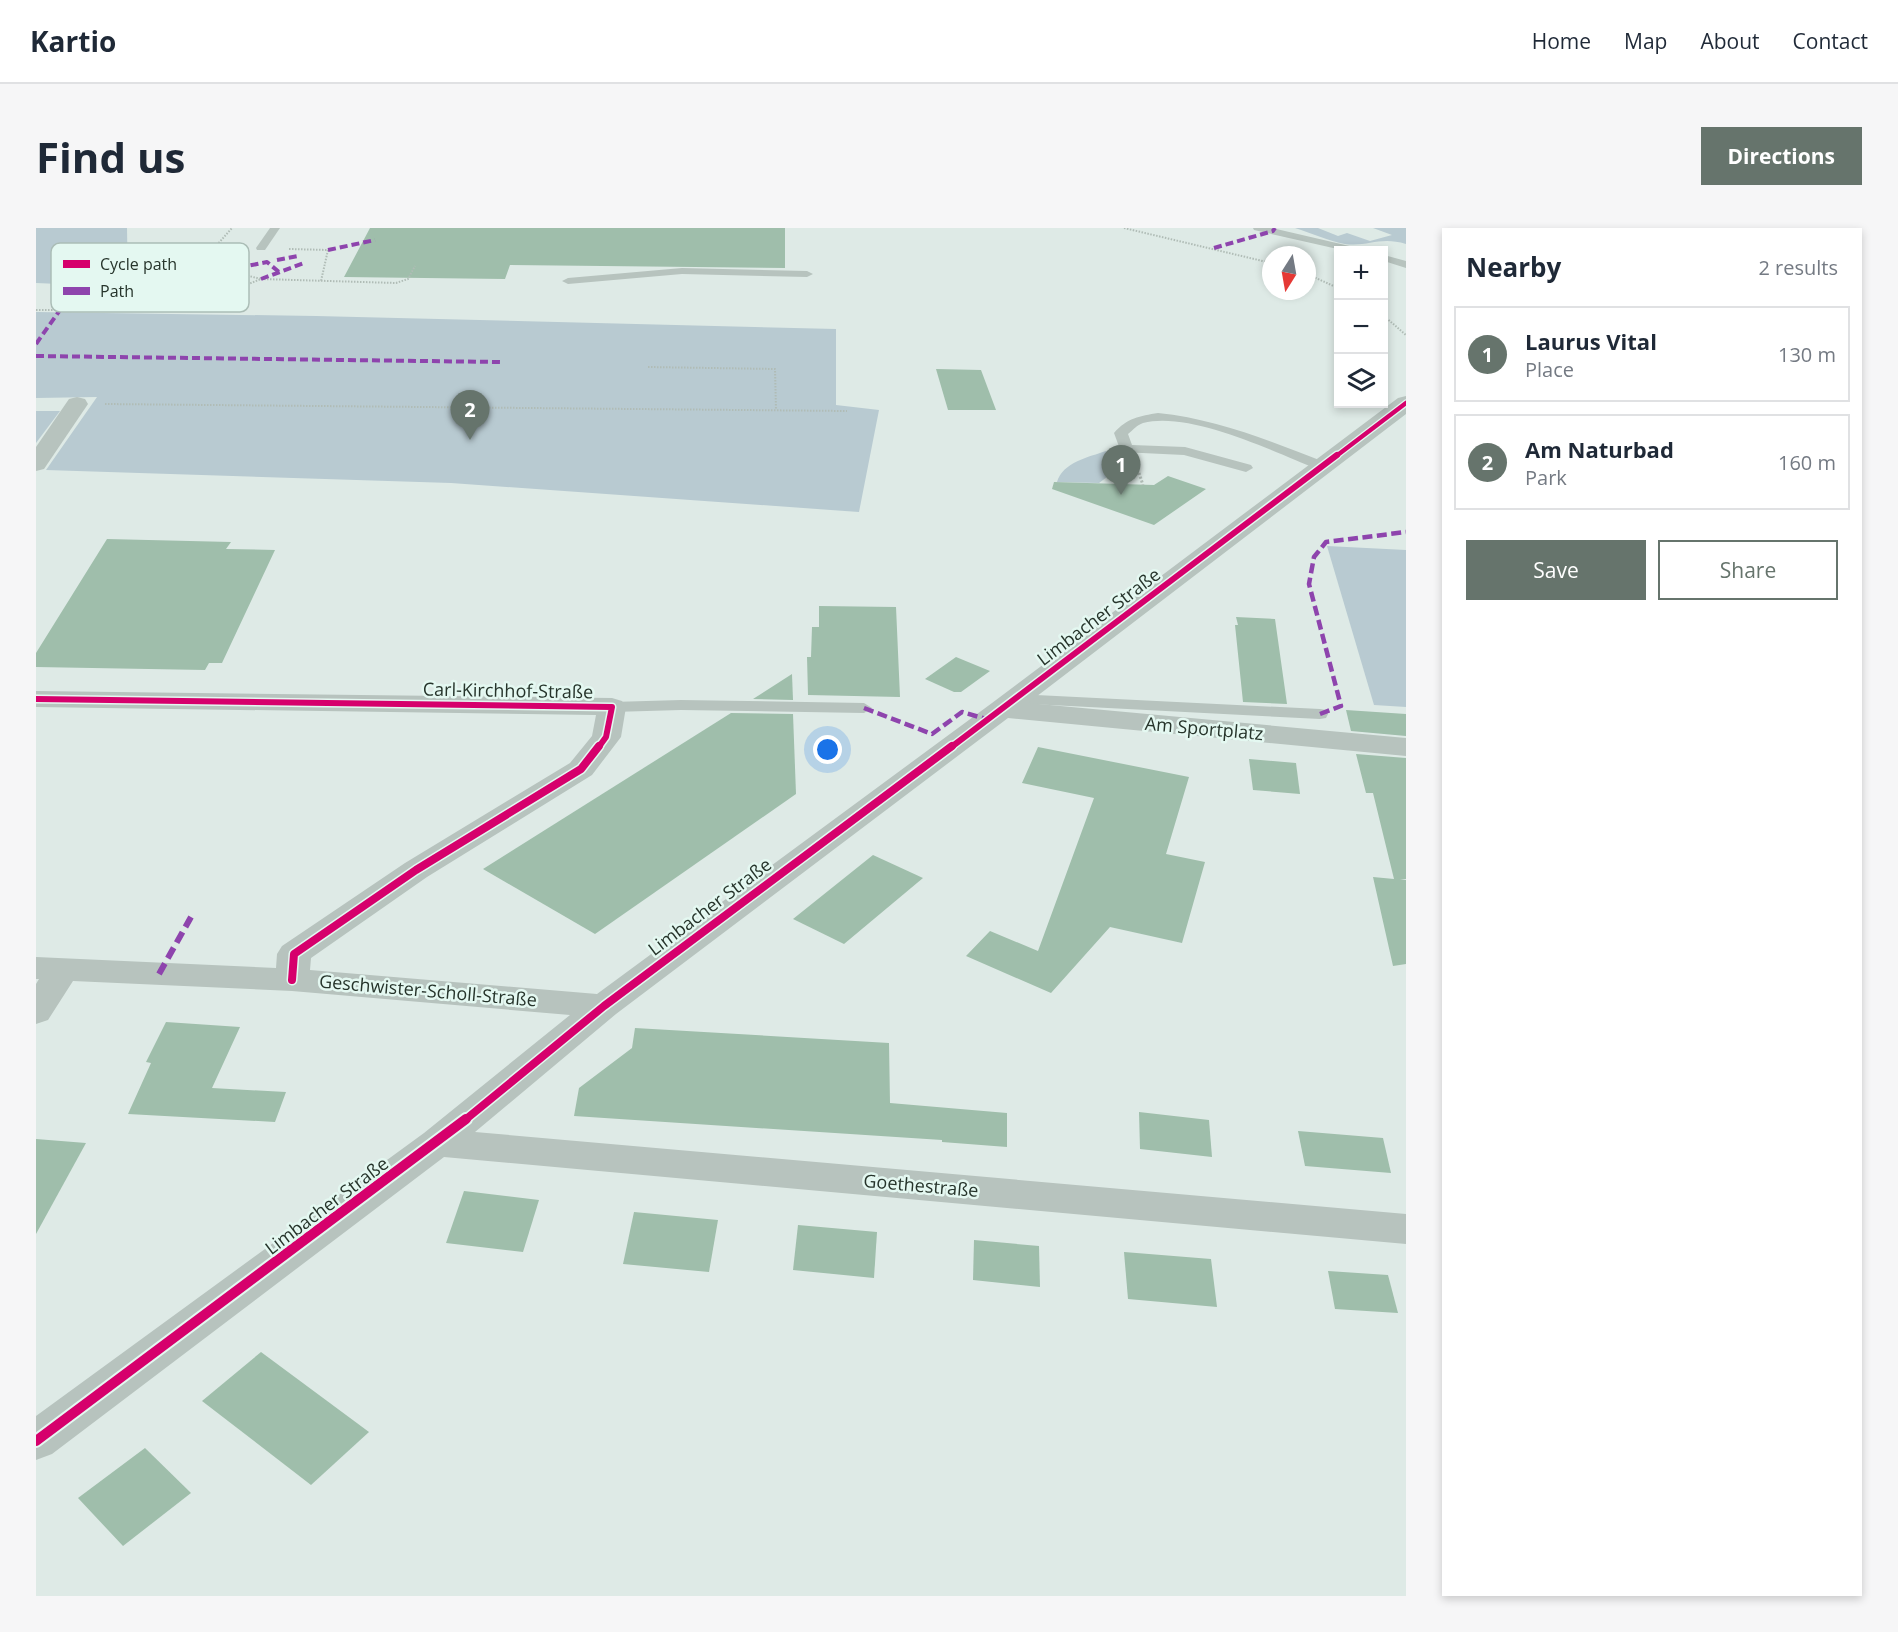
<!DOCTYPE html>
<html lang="en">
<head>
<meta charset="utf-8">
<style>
  :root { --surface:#fff; --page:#f6f6f7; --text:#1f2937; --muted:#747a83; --line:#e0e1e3; --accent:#66746c }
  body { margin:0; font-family:"Open Sans",sans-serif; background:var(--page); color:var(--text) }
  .controls { position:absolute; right:18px; top:18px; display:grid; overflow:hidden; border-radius:0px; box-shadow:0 3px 9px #0003 }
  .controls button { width:54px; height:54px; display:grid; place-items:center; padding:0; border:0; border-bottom:2px solid var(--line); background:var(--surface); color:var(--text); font:30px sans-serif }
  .compass { position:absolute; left:1226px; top:18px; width:54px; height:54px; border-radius:50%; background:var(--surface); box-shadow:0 3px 9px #0003; rotate:191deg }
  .you { position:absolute; left:792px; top:522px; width:21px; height:21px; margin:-15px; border:4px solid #fff; border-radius:50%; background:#1a73e8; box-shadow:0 0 0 9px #1a73e833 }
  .badge { display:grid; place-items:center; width:39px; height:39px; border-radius:50%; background:var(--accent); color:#fff; font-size:20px; font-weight:700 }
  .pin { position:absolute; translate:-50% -50px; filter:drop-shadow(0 2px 3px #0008) }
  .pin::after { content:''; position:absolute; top:32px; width:21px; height:18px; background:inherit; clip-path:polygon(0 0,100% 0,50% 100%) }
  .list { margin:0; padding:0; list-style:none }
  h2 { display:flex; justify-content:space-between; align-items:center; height:78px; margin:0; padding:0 24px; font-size:26px }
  h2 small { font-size:20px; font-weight:400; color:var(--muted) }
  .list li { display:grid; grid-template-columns:39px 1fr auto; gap:18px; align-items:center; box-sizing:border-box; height:96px; margin:0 12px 12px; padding:0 12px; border:2px solid var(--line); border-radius:0px }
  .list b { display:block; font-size:22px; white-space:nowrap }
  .list p { margin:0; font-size:20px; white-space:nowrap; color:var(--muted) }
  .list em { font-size:20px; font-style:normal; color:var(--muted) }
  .actions { display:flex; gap:12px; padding:18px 24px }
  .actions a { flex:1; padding:14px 0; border:2px solid var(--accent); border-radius:0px; text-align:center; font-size:21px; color:var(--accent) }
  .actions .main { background:var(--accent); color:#fff }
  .icon { flex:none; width:33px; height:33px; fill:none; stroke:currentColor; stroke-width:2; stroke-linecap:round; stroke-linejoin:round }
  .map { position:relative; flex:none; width:1370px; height:1368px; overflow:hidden; border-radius:0px }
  header { display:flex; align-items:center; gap:36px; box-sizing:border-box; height:84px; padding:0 30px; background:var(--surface); border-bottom:2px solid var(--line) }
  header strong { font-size:28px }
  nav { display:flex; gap:33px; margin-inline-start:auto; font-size:21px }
  .intro { display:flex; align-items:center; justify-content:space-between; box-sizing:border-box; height:144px; padding:0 36px }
  h1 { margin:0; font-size:42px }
  .button { padding:15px 27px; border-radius:0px; background:var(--accent); color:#fff; font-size:21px; font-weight:700 }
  main { display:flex; gap:36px; padding:0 36px }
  aside { flex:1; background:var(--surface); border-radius:0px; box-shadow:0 3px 9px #0003 }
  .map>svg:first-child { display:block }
  .green { fill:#b8cad1 }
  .building { fill:#9fbeab }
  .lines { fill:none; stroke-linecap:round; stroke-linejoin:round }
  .path-far1 { stroke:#b0bcb6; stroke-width:2; stroke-dasharray:1.5 1.5; stroke-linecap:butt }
  .path { stroke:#b0bcb6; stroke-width:3; stroke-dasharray:2 2; stroke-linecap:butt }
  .lane { fill:#b7c3be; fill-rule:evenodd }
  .street { fill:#b7c3be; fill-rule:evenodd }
  .quiet-far2 { stroke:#8e44ad; stroke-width:4; stroke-dasharray:8 4; stroke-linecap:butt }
  .quiet-far1 { stroke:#8e44ad; stroke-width:4.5; stroke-dasharray:10 4.5; stroke-linecap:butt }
  .quiet { stroke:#8e44ad; stroke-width:6; stroke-dasharray:12 6; stroke-linecap:butt }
  .cycleway-far3-casing { stroke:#e4f8f1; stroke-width:7 }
  .cycleway-far2-casing { stroke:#e4f8f1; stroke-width:9 }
  .cycleway-far1-casing { stroke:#e4f8f1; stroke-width:11 }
  .cycleway-casing { stroke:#e4f8f1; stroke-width:14 }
  .cycleway-far3 { stroke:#d6006c; stroke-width:4.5 }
  .cycleway-far2 { stroke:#d6006c; stroke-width:6 }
  .cycleway-far1 { stroke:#d6006c; stroke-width:8 }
  .cycleway { stroke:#d6006c; stroke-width:10 }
  .labels { text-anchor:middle; stroke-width:5; stroke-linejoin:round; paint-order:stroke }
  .street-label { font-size:18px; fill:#26342b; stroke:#e4f8f1 }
  .key { fill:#e4f8f1; stroke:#abbdb6; stroke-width:1.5 }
  .key-label { font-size:16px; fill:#26342b }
</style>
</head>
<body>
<header>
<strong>Kartio</strong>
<nav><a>Home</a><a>Map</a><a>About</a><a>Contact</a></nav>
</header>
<div class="intro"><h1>Find us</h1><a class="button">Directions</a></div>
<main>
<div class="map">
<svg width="1370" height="1368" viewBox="0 0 1370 1368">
  <rect width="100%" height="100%" fill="#deeae6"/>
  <g class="green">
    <polygon points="0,0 91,0 92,59 0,55"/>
    <path d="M1259 0H1282L1302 8 1311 5 1334 13 1356 7 1337 0H1370V16C1344 8 1332 19 1309 16 1293 13 1275 5 1259 0Z"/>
    <polygon points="0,84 280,88 800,101 800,177 843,182 823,284 415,255 10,242 61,169 0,170"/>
    <polygon points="0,183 24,183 0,215"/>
    <path d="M1070 223 1085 244 1071 249 1063 255 1021 254C1027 234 1053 229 1070 223Z"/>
    <polygon points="1291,318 1370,322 1370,479 1338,477"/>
  </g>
  <g class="building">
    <polygon points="334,0 749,0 749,40 474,37 469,51 308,49"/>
    <polygon points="900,141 945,142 960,182 912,182"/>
    <polygon points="1132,248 1170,261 1118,297 1016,261 1018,254 1118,257"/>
    <polygon points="71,311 195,314 190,321 239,322 186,435 173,435 169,442 0,439 0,425"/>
    <polygon points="783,378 860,379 864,469 772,467 771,429 775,429 776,399 783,399"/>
    <polygon points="1200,389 1239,391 1251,476 1207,474 1199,397 1202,397"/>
    <polygon points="920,429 954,443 925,464 918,464 889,451"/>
    <polygon points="756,446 757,472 717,471"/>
    <polygon points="1310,482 1370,486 1370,508 1315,503"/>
    <polygon points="695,485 757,486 760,566 559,706 447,641"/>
    <polygon points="1002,519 1153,549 1130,626 1169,634 1146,715 1074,699 1015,765 930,728 954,703 1002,723 1058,570 986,555"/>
    <polygon points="1320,526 1370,530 1370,651 1364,651 1370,652 1370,736 1357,738 1337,649 1358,651 1337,565 1330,565"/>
    <polygon points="1213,531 1260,535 1264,566 1217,562"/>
    <polygon points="837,627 887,650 808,716 757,691"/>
    <polygon points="130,794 204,799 176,860 250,864 239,894 92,886 115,835 110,834"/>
    <polygon points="599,800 853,815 854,875 971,885 971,919 906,914 906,912 538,888 543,860 596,820"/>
    <polygon points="1103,884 1173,892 1176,929 1104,921"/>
    <polygon points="1262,903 1347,910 1355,945 1269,938"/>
    <polygon points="0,911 50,915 0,1006"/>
    <polygon points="428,963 503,972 487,1024 410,1015"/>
    <polygon points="598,984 682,992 673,1044 587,1036"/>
    <polygon points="762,997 841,1004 838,1050 757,1042"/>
    <polygon points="938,1012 1003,1018 1004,1059 937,1052"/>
    <polygon points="1088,1024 1175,1031 1181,1079 1092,1071"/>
    <polygon points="1292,1043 1352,1047 1362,1085 1299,1081"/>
    <polygon points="225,1124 333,1204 275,1257 166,1173"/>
    <polygon points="109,1220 155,1265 87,1318 42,1270"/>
  </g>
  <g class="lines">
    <g class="path-far1">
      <polyline points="1088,0 1235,35"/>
      <polyline points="178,19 203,19"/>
      <polyline points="253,21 292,22 285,53"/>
      <polyline points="1271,46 1302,60"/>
      <polyline points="225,51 360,55 372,51 379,38"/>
      <polyline points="0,82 138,82 155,79 225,51 193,43 172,27 196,0"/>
      <polyline points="1348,88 1370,107"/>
      <polyline points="612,139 739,141 740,182"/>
      <polyline points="69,176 811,183"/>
    </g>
    <polyline class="path" points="1103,245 1107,257"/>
    <g class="lane">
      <polygon points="234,0 244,0 229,22 221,22 220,20"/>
      <polygon points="1217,0 1236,0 1322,20 1323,22 1306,22 1218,2"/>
      <polygon points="1348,27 1370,33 1370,40 1348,33"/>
      <polygon points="646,40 771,43 777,46 771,49 646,46 532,56 526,53 532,50"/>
      <path d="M1122 185C1182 191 1236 214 1291 235L1293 238 1291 241H1281C1236 223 1154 183 1107 195 1101 197 1097 202 1092 206L1096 217 1149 219 1215 237 1217 240 1210 244 1148 227 1085 224 1078 205C1091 190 1104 188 1122 185Z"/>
      <polygon points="980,466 1284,481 1290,482 1292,486 1290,490 1284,491 974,475 972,471"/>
      <polygon points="645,472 828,475 836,480 828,485 645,482 576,484 568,479 576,474"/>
    </g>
    <g class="street">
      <polygon points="1370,168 1370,186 992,475 1370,510 1370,528 972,490 580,786 439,904 1370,986 1370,1016 408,929 16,1226 0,1232 0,1188 388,905 534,787 256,763 37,753 12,792 0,796 0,756 3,751 0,751 0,729 240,740 241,726 246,718 369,635 534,535 556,508 560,487 0,479 0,463 576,470 586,473 590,479 585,509 556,547 391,649 275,730 274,742 561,766 956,475 1362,170"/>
      <polygon points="41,169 49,171 52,176 8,241 0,243 0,219 33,171"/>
    </g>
    <g class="quiet-far2">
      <polyline points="1178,20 1237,3 1239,0"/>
      <polyline points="292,22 339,12"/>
      <polyline points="241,32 262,28"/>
      <polyline points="191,42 231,34 243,44"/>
      <polyline points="225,51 268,35"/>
      <polyline points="0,116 24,82"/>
      <polyline points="0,128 464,134"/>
    </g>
    <g class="quiet-far1">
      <polyline points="828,480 896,506 926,484 950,491"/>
      <polyline points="1284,486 1305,478 1273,356 1278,329 1290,314 1370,304"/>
    </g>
    <polyline class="quiet" points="123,746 155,689"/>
    <defs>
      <polyline id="cycleway-far3" points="1299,229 1370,175"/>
      <g id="cycleway-far2">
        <polyline points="0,471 576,479 570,509 562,520"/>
        <polyline points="914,520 1301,227"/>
      </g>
      <g id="cycleway-far1">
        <polyline points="256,752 258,726 380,642 545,541 563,518"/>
        <polyline points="429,892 568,778 916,518"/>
      </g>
      <polyline id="cycleway" points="0,1213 430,891"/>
    </defs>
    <use href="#cycleway-far3" class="cycleway-far3-casing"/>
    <use href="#cycleway-far2" class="cycleway-far2-casing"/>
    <use href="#cycleway-far1" class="cycleway-far1-casing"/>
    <use href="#cycleway" class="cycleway-casing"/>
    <use href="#cycleway-far3" class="cycleway-far3"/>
    <use href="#cycleway-far2" class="cycleway-far2"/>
    <use href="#cycleway-far1" class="cycleway-far1"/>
    <use href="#cycleway" class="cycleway"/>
  </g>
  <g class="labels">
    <g class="street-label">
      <text transform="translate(1063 389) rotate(-37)" y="6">Limbacher Straße</text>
      <text transform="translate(472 463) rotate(1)" y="6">Carl-Kirchhof-Straße</text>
      <text transform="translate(1168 501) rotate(5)" y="6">Am Sportplatz</text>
      <text transform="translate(674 679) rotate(-37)" y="6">Limbacher Straße</text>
      <text transform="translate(392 763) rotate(5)" y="6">Geschwister-Scholl-Straße</text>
      <text transform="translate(885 958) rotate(5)" y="6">Goethestraße</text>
      <text transform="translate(291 978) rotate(-37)" y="6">Limbacher Straße</text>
    </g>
  </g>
  <rect x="15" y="15" width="198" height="69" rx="9" class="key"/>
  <rect x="27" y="32" width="27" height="8" fill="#d6006c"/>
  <rect x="27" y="59" width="27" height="8" fill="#8e44ad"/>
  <g class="key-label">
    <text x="64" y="42">Cycle path</text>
    <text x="64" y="69">Path</text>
  </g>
</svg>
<div class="controls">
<button>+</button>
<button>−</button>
<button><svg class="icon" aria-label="layers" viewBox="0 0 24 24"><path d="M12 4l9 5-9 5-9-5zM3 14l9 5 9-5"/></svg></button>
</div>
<svg class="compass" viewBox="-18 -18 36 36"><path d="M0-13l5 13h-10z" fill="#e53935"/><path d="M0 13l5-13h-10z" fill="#747a83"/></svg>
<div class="you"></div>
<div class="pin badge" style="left:1085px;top:267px">1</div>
<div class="pin badge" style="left:434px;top:212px">2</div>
</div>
<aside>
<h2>Nearby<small>2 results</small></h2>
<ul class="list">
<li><span class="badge">1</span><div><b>Laurus Vital</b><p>Place</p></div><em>130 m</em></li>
<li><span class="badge">2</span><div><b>Am Naturbad</b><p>Park</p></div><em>160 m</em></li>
</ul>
<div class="actions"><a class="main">Save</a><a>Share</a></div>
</aside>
</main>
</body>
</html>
